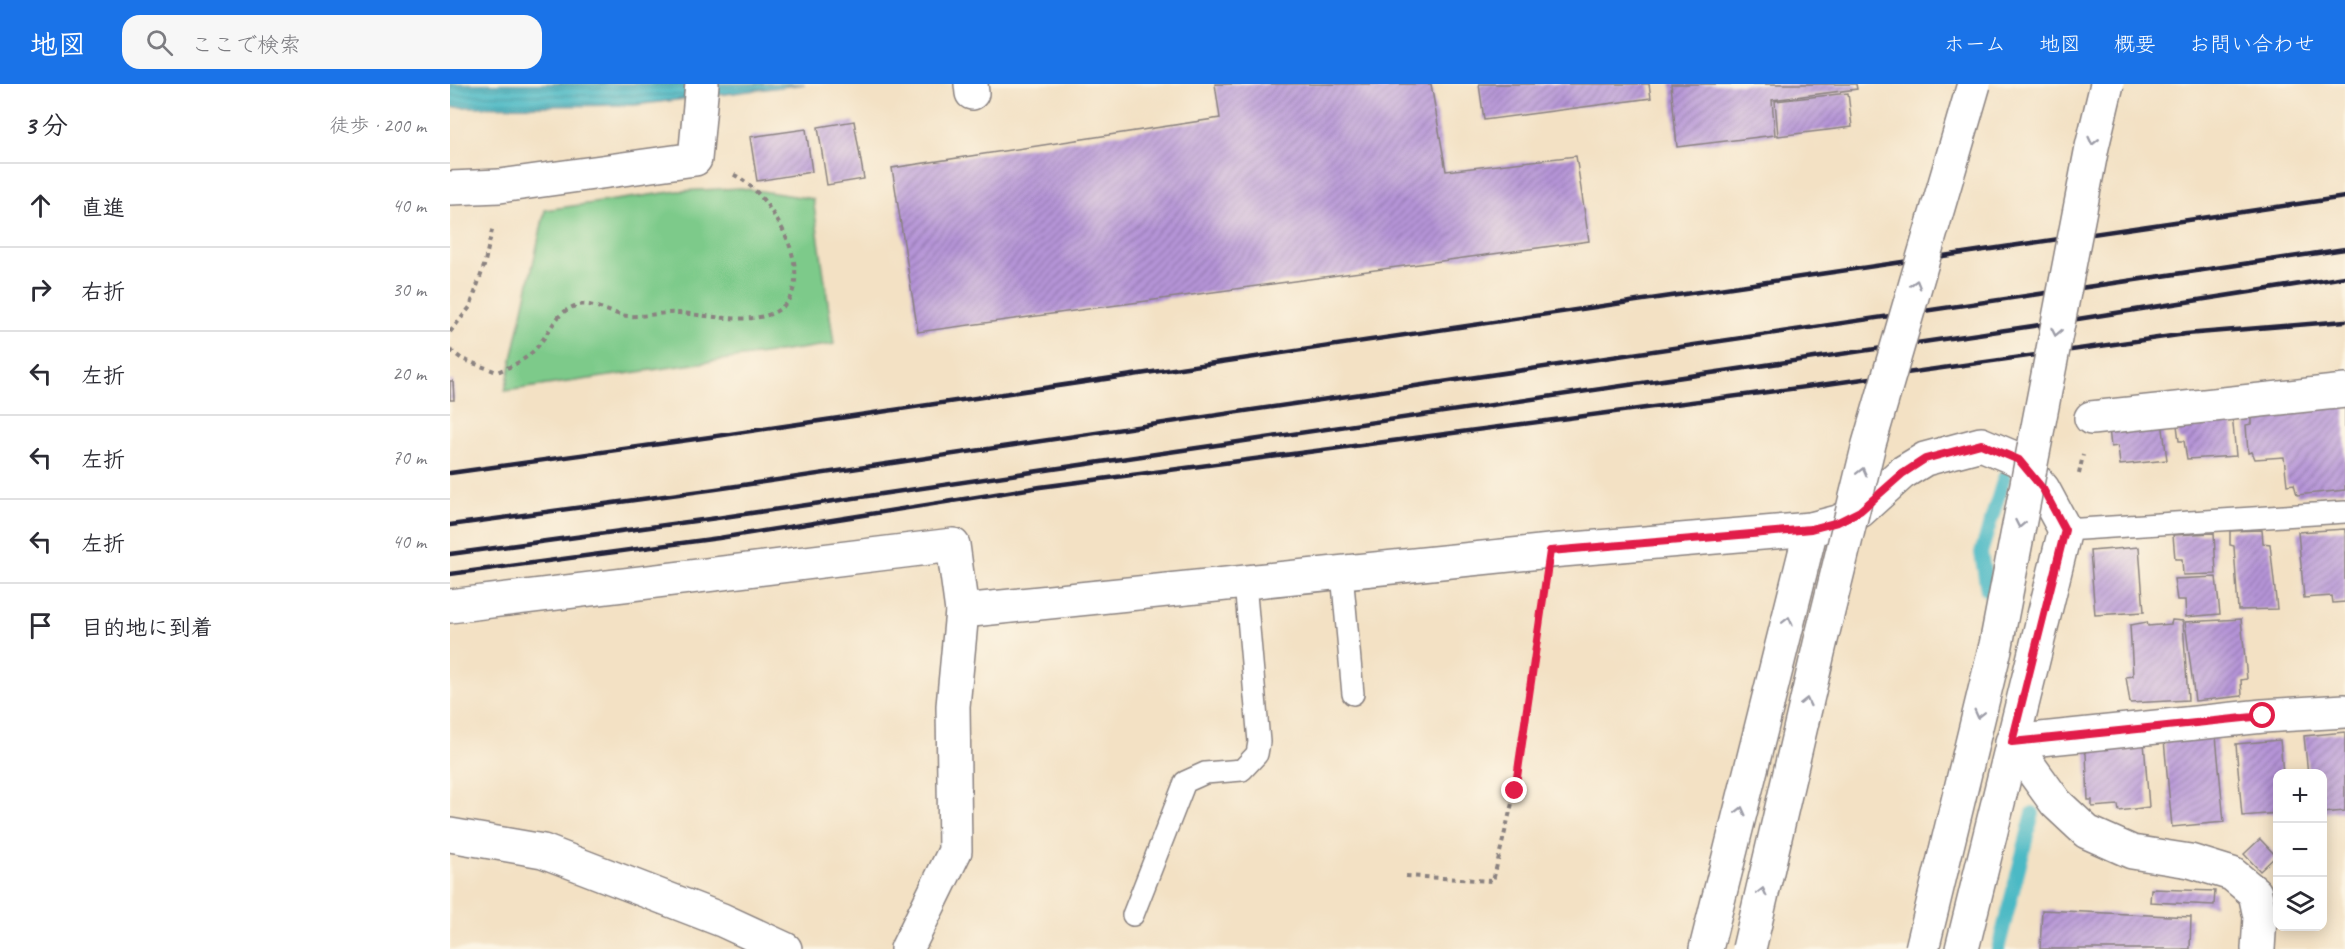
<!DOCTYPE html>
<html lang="ja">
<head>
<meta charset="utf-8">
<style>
  :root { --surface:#fff; --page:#f7f7f7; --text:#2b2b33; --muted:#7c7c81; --line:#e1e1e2; --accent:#1a73e8 }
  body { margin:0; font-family:Caveat,"Klee One",sans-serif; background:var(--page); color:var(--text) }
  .controls { position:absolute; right:18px; bottom:18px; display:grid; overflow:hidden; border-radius:12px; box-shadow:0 3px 15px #0003 }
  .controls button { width:54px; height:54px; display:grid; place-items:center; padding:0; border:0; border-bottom:2px solid var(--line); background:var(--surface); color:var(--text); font:30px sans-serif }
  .stop { position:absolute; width:18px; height:18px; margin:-14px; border:4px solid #e11d48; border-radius:50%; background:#fff }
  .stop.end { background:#e11d48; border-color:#fff; box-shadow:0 2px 6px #0008 }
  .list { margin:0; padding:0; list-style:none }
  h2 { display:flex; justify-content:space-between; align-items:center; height:78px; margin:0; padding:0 24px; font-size:26px }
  h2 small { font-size:20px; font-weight:400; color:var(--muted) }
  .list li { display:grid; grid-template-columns:39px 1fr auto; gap:18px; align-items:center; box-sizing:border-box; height:84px; padding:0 24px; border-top:2px solid var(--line) }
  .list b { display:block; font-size:22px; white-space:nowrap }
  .list em { font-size:20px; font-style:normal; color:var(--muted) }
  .icon { flex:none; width:33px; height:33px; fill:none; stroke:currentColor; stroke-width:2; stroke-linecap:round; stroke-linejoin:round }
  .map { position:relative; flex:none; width:1895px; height:865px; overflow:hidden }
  header { display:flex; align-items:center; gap:36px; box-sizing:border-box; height:84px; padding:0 30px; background:var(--accent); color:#fff }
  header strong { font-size:28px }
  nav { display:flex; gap:33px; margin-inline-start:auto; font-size:21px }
  .search { width:420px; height:54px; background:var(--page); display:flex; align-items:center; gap:15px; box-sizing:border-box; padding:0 21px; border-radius:18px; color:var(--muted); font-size:22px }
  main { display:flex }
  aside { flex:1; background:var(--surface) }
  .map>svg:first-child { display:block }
  .park { fill:#7dca8a; stroke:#507662; stroke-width:1.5 }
  .water { fill:url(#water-rules); stroke:#366e80; stroke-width:1.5 }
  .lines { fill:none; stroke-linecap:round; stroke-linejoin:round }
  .stream { stroke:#4bb9c5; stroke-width:14 }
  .building { fill:url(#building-hatch) }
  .lane-casing { stroke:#8a8280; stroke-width:24 }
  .street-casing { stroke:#8a8280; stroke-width:36 }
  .path { stroke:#8a8280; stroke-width:4; stroke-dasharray:4.5 4.5; stroke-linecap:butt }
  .lane { stroke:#fff; stroke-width:21 }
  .street { stroke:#fff; stroke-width:33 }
  .rail { stroke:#22223b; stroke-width:4.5 }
  .secondary-bridge-casing { stroke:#8a8280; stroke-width:36; stroke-linecap:butt }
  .secondary-bridge { stroke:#fff; stroke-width:33 }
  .oneway { stroke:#9c9ca7 }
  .route { stroke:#e11d48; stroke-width:8 }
</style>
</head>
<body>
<header>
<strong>地図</strong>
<div class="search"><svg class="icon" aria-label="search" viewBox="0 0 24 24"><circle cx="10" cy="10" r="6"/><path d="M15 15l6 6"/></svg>ここで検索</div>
<nav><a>ホーム</a><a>地図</a><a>概要</a><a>お問い合わせ</a></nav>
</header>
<main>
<aside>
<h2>3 分<small>徒歩 · 200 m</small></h2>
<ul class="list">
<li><svg class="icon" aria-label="ahead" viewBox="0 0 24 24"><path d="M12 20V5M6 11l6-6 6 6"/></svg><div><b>直進</b></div><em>40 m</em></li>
<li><svg class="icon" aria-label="right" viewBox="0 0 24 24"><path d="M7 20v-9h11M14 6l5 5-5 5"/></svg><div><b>右折</b></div><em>30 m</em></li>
<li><svg class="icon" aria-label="left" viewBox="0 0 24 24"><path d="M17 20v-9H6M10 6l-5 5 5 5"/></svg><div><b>左折</b></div><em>20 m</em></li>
<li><svg class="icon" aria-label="left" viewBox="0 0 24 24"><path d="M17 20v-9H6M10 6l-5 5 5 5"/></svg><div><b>左折</b></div><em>70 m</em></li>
<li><svg class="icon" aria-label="left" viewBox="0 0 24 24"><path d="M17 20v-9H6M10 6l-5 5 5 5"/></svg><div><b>左折</b></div><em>40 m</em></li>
<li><svg class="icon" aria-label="arrive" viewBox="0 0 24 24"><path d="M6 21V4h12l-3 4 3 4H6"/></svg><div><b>目的地に到着</b></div></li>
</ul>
</aside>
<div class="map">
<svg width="1895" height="865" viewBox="0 0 1895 865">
  <defs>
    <pattern id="water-rules" width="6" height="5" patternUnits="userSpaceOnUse" patternTransform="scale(1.5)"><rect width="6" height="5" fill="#4bb9c5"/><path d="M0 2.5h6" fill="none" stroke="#3e96a1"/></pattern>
    <pattern id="building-hatch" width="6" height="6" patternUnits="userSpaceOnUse" patternTransform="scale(1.5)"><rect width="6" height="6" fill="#b594d7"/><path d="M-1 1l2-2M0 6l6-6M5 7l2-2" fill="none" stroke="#9378b0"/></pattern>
  </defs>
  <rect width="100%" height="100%" fill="#fcf5e5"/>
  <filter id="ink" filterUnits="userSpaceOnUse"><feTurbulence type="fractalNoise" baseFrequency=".0167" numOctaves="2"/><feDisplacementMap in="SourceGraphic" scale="12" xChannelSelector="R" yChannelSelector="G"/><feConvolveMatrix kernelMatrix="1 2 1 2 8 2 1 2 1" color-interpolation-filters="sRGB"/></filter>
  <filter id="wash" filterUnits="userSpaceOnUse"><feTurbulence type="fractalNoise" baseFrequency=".008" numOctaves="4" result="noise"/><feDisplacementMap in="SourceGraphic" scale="24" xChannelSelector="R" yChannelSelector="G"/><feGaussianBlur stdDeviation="1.35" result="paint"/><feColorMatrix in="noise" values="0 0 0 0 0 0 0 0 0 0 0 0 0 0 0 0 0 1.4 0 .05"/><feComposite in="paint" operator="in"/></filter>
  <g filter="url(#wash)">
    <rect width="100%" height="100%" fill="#f3e1c4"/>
    <polygon class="park" points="291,104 363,115 384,260 55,307 95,126 228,107"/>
    <polygon class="water" points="0,0 355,0 185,21 0,23"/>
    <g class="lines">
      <g class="stream">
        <polyline points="1537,506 1531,469 1554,394"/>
        <polyline points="1548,865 1583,729"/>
      </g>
    </g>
    <g id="blocks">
      <g class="building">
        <polygon points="765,0 981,0 996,87 1126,72 1139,157 468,248 442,84 770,34"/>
        <polygon points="1029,0 1199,0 1201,14 1034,36"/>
        <polygon points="1221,0 1406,0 1407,5 1322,16 1325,51 1227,63"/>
        <polygon points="1398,9 1402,43 1328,52 1325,17"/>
        <polygon points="404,37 414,95 377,101 368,43"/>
        <polygon points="356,45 362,88 307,97 300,53"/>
        <polygon points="0,297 3,297 4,316 0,316"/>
        <polygon points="1895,316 1895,406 1847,411 1844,400 1837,401 1834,373 1805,375 1802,368 1798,369 1796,341 1801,340 1801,327"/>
        <polygon points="1782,329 1786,372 1737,375 1734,357 1729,357 1726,333"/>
        <polygon points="1712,337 1717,376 1670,381 1668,362 1661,363 1659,344"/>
        <polygon points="1895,445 1895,518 1883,519 1882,512 1854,514 1848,448"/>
        <polygon points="1812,446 1813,459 1820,460 1827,525 1788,526 1784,462 1780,461 1780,447"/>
        <polygon points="1764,449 1766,490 1733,491 1732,475 1725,475 1723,451"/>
        <polygon points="1689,463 1694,528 1645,531 1640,467"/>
        <polygon points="1766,493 1770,530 1736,533 1735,516 1727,516 1724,495"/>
        <polygon points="1791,535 1797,595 1791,596 1792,612 1745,617 1735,538"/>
        <polygon points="1722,536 1733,537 1738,616 1680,619 1676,593 1683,592 1680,541 1697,538 1698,542 1721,540"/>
        <polygon points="1895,648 1895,727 1872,729 1872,690 1858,690 1854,652"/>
        <polygon points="1766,652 1774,738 1722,743 1714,656"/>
        <polygon points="1830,656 1833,690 1828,690 1828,729 1792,732 1786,660"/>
        <polygon points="1694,658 1699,723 1669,727 1668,721 1642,723 1642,716 1638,716 1636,670 1632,664"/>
        <polygon points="1810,755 1826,772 1810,787 1794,770"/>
        <polygon points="1701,805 1765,807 1764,821 1700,818"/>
        <polygon points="1592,826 1741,833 1740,865 1590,865"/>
      </g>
    </g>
  </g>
  <g filter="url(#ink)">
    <use href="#blocks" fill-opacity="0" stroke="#8a8280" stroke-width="1.5"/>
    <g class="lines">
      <defs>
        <g id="lane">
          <polyline points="1615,446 1895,428"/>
          <polyline points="892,489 903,610"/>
          <polyline points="683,831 735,698 755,689 792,686 807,670 809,658 795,499"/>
        </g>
        <g id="street">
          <polyline points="521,0 522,9"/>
          <polyline points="0,104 50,102 245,75 252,0"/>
          <polyline points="1641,334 1895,307"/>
          <polyline points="0,522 503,461 512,527 503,622 505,767 457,865"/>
          <polyline points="512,527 1100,467 1361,445 1388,438 1410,427 1452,389 1475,375 1531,360 1569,376 1593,405 1615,446 1512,865"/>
          <polyline points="0,751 93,767 272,836 335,865"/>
          <polyline points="1256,865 1361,445"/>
          <polyline points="1808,865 1810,833 1805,809 1782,790 1740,777 1682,768 1637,748 1606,719 1562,658 1813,632 1895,627"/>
        </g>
      </defs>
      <use href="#lane" class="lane-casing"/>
      <use href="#street" class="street-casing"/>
      <g class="path">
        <polyline points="0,248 20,223 34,182 43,142"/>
        <path d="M0 266 12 275 47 288C65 281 80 274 91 258 101 245 107 228 125 222 141 216 162 231 178 232 195 233 212 228 228 229 266 231 338 252 345 197 347 180 339 155 330 141 317 120 304 99 280 89"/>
        <polyline points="1629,390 1633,371"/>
        <polyline points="956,792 1043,797 1065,707 1094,507"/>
      </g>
      <use href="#lane" class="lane"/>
      <use href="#street" class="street"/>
      <g class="rail">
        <polyline points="0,389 260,353 1895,113"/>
        <polyline points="0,441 266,405 1895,165"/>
        <polyline points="0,470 267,434 1583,242 1895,193"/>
        <polyline points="0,490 269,454 590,403 1363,302 1736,250 1895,237"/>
      </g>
      <defs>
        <g id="secondary-bridge">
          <polyline points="1299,865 1370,560 1419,360 1524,0"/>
          <polyline points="1472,865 1546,561 1642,63 1657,0"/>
        </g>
      </defs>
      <use href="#secondary-bridge" class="secondary-bridge-casing"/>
      <use href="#secondary-bridge" class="secondary-bridge"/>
    </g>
    <defs><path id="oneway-chevron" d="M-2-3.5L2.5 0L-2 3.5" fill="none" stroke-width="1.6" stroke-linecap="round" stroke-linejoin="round" transform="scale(1.5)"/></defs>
    <g class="oneway">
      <use href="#oneway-chevron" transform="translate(1643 57) rotate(103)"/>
      <use href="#oneway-chevron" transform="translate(1466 200) rotate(-74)"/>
      <use href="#oneway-chevron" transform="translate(1606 248) rotate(101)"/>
      <use href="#oneway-chevron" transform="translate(1412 388) rotate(-76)"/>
      <use href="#oneway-chevron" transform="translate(1570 440) rotate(101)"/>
      <use href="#oneway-chevron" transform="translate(1338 537) rotate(-76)"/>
      <use href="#oneway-chevron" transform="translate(1356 618) rotate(-77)"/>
      <use href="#oneway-chevron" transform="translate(1529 630) rotate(104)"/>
      <use href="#oneway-chevron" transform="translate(1291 727) rotate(-76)"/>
      <use href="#oneway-chevron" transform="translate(1312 808) rotate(-77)"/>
    </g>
  </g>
  <g class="lines" filter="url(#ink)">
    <polyline class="route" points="1065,707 1100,467 1361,445 1388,438 1410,427 1452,390 1475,375 1531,360 1569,376 1593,405 1615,446 1562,658 1813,632"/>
  </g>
</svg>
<div class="controls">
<button>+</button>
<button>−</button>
<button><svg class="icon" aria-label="layers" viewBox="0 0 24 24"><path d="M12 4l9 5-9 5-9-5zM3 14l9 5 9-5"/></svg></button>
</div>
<div class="stop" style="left:1813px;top:632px"></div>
<div class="stop end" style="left:1065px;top:707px"></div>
</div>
</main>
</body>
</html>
